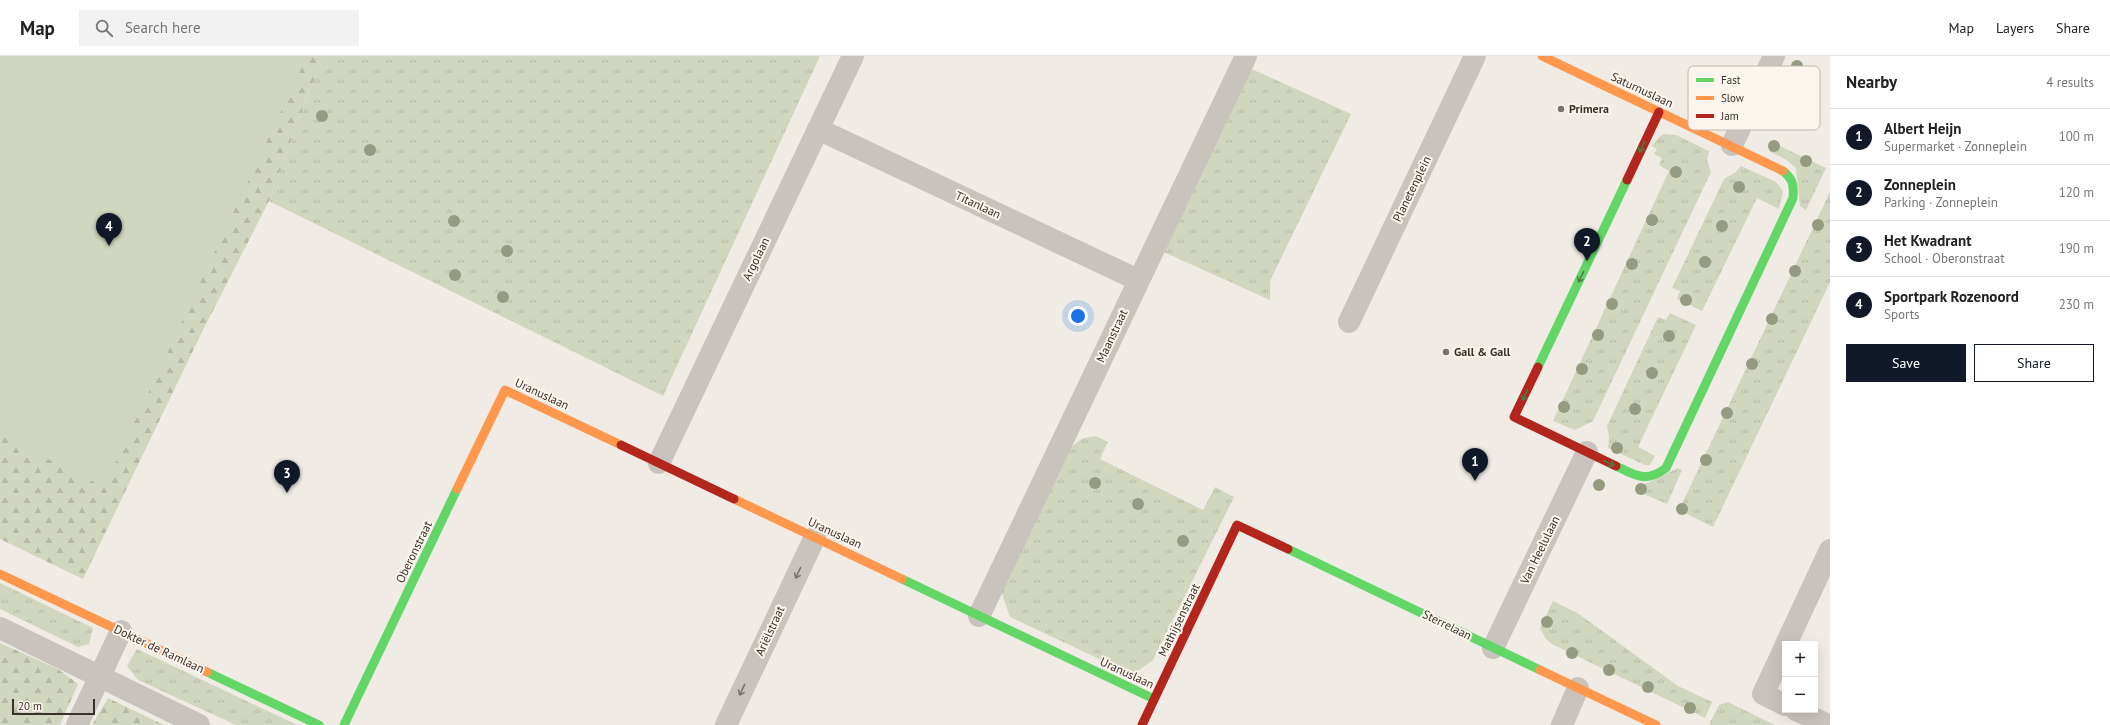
<!DOCTYPE html>
<html lang="en">
<head>
<meta charset="utf-8">
<style>
  :root { --surface:#fff; --page:#f2f2f2; --text:#222; --muted:#767676; --line:#e0e0e0; --accent:#111827 }
  body { margin:0; font-family:"PT Sans",sans-serif; background:var(--page); color:var(--text) }
  .controls { position:absolute; right:12px; bottom:12px; display:grid; overflow:hidden; border-radius:0px; box-shadow:0 4px 16px #0002 }
  .controls button { width:36px; height:36px; display:grid; place-items:center; padding:0; border:0; border-bottom:1px solid var(--line); background:var(--surface); color:var(--text); font:20px sans-serif }
  .scale { position:absolute; left:12px; bottom:10px; width:83px; box-sizing:border-box; padding-left:4px; border:2px solid #3b302b; border-top:0; font-size:11px; line-height:14px; white-space:nowrap; color:#3b302b; -webkit-text-stroke:3px #fbf5ee; paint-order:stroke }
  .you { position:absolute; left:1078px; top:260px; width:14px; height:14px; margin:-10px; border:3px solid #fff; border-radius:50%; background:#1a73e8; box-shadow:0 0 0 6px #1a73e833 }
  .badge { display:grid; place-items:center; width:26px; height:26px; border-radius:50%; background:var(--accent); color:#fff; font-size:13px; font-weight:700 }
  .pin { position:absolute; translate:-50% -33px; filter:drop-shadow(0 1px 2px #0008) }
  .pin::after { content:''; position:absolute; top:21px; width:14px; height:12px; background:inherit; clip-path:polygon(0 0,100% 0,50% 100%) }
  .list { margin:0; padding:0; list-style:none }
  h2 { display:flex; justify-content:space-between; align-items:center; height:52px; margin:0; padding:0 16px; font-size:17px }
  h2 small { font-size:13px; font-weight:400; color:var(--muted) }
  .list li { display:grid; grid-template-columns:26px 1fr auto; gap:12px; align-items:center; box-sizing:border-box; height:56px; padding:0 16px; border-top:1px solid var(--line) }
  .list b { display:block; font-size:15px; white-space:nowrap }
  .list p { margin:0; font-size:13px; white-space:nowrap; color:var(--muted) }
  .list em { font-size:13px; font-style:normal; color:var(--muted) }
  .actions { display:flex; gap:8px; padding:12px 16px }
  .actions a { flex:1; padding:9px 0; border:1px solid var(--accent); border-radius:0px; text-align:center; font-size:14px; color:var(--accent) }
  .actions .main { background:var(--accent); color:#fff }
  .icon { flex:none; width:22px; height:22px; fill:none; stroke:currentColor; stroke-width:2; stroke-linecap:round; stroke-linejoin:round }
  .map { position:relative; flex:none; width:1830px; height:669px; overflow:hidden }
  header { display:flex; align-items:center; gap:24px; box-sizing:border-box; height:56px; padding:0 20px; background:var(--surface); border-bottom:1px solid var(--line) }
  header strong { font-size:19px }
  nav { display:flex; gap:22px; margin-inline-start:auto; font-size:14px }
  .search { width:280px; height:36px; background:var(--page); display:flex; align-items:center; gap:10px; box-sizing:border-box; padding:0 14px; border-radius:0px; color:var(--muted); font-size:15px }
  main { display:flex }
  aside { flex:1; background:var(--surface) }
  .map>svg:first-child { display:block }
  .grass { fill:url(#grass-tufts) }
  .forest { fill:url(#forest-firs) }
  .garden { fill:#d1d6bf }
  .lines { fill:none; stroke-linecap:round; stroke-linejoin:round }
  .street { stroke:#c9c3be; stroke-width:22 }
  .fast { stroke:#63d668; stroke-width:9 }
  .slow { stroke:#ff974d; stroke-width:9 }
  .jam { stroke:#b3261e; stroke-width:9 }
  .tree { fill:#959b80 }
  .oneway { stroke:#4d7b46 }
  .oneway2 { stroke:#7b726d }
  .poi-dot { fill:#7a716c; stroke:#fbf5ee; stroke-width:1.5 }
  .labels { text-anchor:middle; stroke-width:4; stroke-linejoin:round; paint-order:stroke }
  .street-label { font-size:12px; fill:#3b302b; stroke:#fbf5ee }
  .poi-label { font-size:12px; font-weight:bold; fill:#3b302b; stroke:#fbf5ee; text-anchor:start }
  .key { fill:#fbf5ee; stroke:#c1bab4; stroke-width:1 }
  .key-label { font-size:11px; fill:#3b302b }
</style>
</head>
<body>
<header>
<strong>Map</strong>
<div class="search"><svg class="icon" aria-label="search" viewBox="0 0 24 24"><circle cx="10" cy="10" r="6"/><path d="M15 15l6 6"/></svg>Search here</div>
<nav><a>Map</a><a>Layers</a><a>Share</a></nav>
</header>
<main>
<div class="map">
<svg width="1830" height="669" viewBox="0 0 1830 669">
  <defs>
    <pattern id="grass-tufts" width="24" height="20" patternUnits="userSpaceOnUse"><rect width="24" height="20" fill="#d1d6bf"/><path d="M3 7l-1-3M5 7V3M7 7l1-3M15 17l-1-3M17 17v-4M19 17l1-3" fill="none" stroke="#b4b8a4"/></pattern>
    <pattern id="forest-firs" width="22" height="20" patternUnits="userSpaceOnUse"><rect width="22" height="20" fill="#d1d6bf"/><path d="M5 1l3.5 6h-7zM16 11l3.5 6h-7z" fill="#b4b8a4"/></pattern>
  </defs>
  <rect width="100%" height="100%" fill="#f0ebe5"/>
  <g class="grass">
    <polygon points="325,0 820,0 663,340 269,145 308,38"/>
    <polygon points="1245,10 1351,58 1270,225 1270,244 1157,193"/>
    <polygon points="1664,78 1676,79 1709,95 1707,104 1711,116 1593,365 1575,374 1553,365 1669,115 1659,109 1662,102 1654,98 1657,93 1652,90 1659,81"/>
    <polygon points="1773,87 1826,112 1806,154 1800,150 1796,112 1785,103 1769,95"/>
    <polygon points="1741,110 1776,126 1783,135 1779,153 1757,142 1702,255 1677,243 1680,235 1672,232 1724,123 1736,116"/>
    <polygon points="1830,136 1830,226 1713,471 1679,454"/>
    <polygon points="1670,257 1696,269 1638,391 1655,400 1650,409 1645,409 1608,392 1609,381 1607,370 1658,261 1666,264"/>
    <polygon points="1096,380 1108,386 1100,403 1203,454 1215,431 1234,441 1153,604 1135,617 1129,617 1010,561 1001,535 1070,392 1083,382"/>
    <polygon points="1678,412 1682,414 1667,448 1637,435 1639,431"/>
    <polygon points="0,527 93,572 89,588 78,591 0,553"/>
    <polygon points="1553,545 1579,558 1678,630 1712,646 1705,662 1552,588 1546,583 1540,572"/>
    <polygon points="137,593 297,669 236,669 138,624 127,610"/>
    <polygon points="1728,646 1775,669 1709,669 1719,649"/>
  </g>
  <g class="forest">
    <polygon points="293,0 325,0 308,38 269,145 202,276 83,523 0,483 0,365"/>
    <polygon points="0,587 58,613 78,628 60,669 0,669"/>
    <polygon points="108,642 164,669 92,669"/>
  </g>
  <polygon class="garden" points="0,0 307,0 104,431 0,379"/>
  <g class="lines">
    <g class="street">
      <polyline points="818,73 1138,224"/>
      <polyline points="1732,89 1774,0"/>
      <polyline points="1349,266 1475,0"/>
      <polyline points="659,407 853,0"/>
      <polyline points="979,560 1246,0"/>
      <polyline points="0,572 199,669"/>
      <polyline points="1786,588 1830,494"/>
      <polyline points="1785,591 1763,638 1785,649"/>
      <polyline points="1493,592 1587,396"/>
      <polyline points="1796,654 1828,669"/>
      <polyline points="77,669 121,575"/>
      <polyline points="726,669 815,481"/>
      <polyline points="1562,669 1578,632"/>
    </g>
    <g class="fast">
      <polyline points="1538,311 1627,124"/>
      <path d="M1616 410C1636 420 1646 427 1666 412L1793 142C1794 129 1793 123 1783 115"/>
      <polyline points="1288,493 1540,614"/>
      <polyline points="902,523 1154,643"/>
      <polyline points="207,616 319,669"/>
      <polyline points="344,669 457,433"/>
    </g>
    <g class="slow">
      <polyline points="1542,0 1783,115"/>
      <polyline points="457,433 505,334 621,389"/>
      <polyline points="734,443 902,523"/>
      <polyline points="0,518 207,616"/>
      <polyline points="1540,614 1656,669"/>
    </g>
    <g class="jam">
      <polyline points="1627,124 1659,56"/>
      <polyline points="1538,311 1514,361 1616,410"/>
      <polyline points="621,389 734,443"/>
      <polyline points="1142,669 1237,469 1288,493"/>
    </g>
  </g>
  <g class="tree">
    <circle cx="1797" cy="10" r="6"/>
    <circle cx="322" cy="60" r="6"/>
    <circle cx="1774" cy="90" r="6"/>
    <circle cx="370" cy="94" r="6"/>
    <circle cx="1806" cy="105" r="6"/>
    <circle cx="1676" cy="116" r="6"/>
    <circle cx="1739" cy="131" r="6"/>
    <circle cx="1652" cy="164" r="6"/>
    <circle cx="454" cy="165" r="6"/>
    <circle cx="1818" cy="169" r="6"/>
    <circle cx="1722" cy="170" r="6"/>
    <circle cx="507" cy="195" r="6"/>
    <circle cx="1705" cy="206" r="6"/>
    <circle cx="1632" cy="208" r="6"/>
    <circle cx="1795" cy="215" r="6"/>
    <circle cx="455" cy="219" r="6"/>
    <circle cx="503" cy="241" r="6"/>
    <circle cx="1686" cy="244" r="6"/>
    <circle cx="1612" cy="248" r="6"/>
    <circle cx="1772" cy="263" r="6"/>
    <circle cx="1598" cy="279" r="6"/>
    <circle cx="1669" cy="280" r="6"/>
    <circle cx="1752" cy="308" r="6"/>
    <circle cx="1582" cy="313" r="6"/>
    <circle cx="1652" cy="317" r="6"/>
    <circle cx="1564" cy="351" r="6"/>
    <circle cx="1635" cy="353" r="6"/>
    <circle cx="1727" cy="357" r="6"/>
    <circle cx="1617" cy="392" r="6"/>
    <circle cx="1706" cy="404" r="6"/>
    <circle cx="1095" cy="427" r="6"/>
    <circle cx="1599" cy="429" r="6"/>
    <circle cx="1641" cy="433" r="6"/>
    <circle cx="1138" cy="448" r="6"/>
    <circle cx="1682" cy="453" r="6"/>
    <circle cx="1183" cy="485" r="6"/>
    <circle cx="1547" cy="566" r="6"/>
    <circle cx="1572" cy="597" r="6"/>
    <circle cx="1609" cy="614" r="6"/>
    <circle cx="1648" cy="631" r="6"/>
    <circle cx="1690" cy="652" r="6"/>
  </g>
  <defs><path id="oneway-shaft" d="M-6 0H5M1.5-3L5.5 0L1.5 3" fill="none" stroke-width="1.6" stroke-linecap="round" stroke-linejoin="round"/></defs>
  <g class="oneway">
    <use href="#oneway-shaft" transform="translate(1642 91) rotate(115)"/>
    <use href="#oneway-shaft" transform="translate(1581 221) rotate(115)"/>
    <use href="#oneway-shaft" transform="translate(1525 339) rotate(115)"/>
    <use href="#oneway-shaft" transform="translate(1609 407) rotate(26)"/>
  </g>
  <g class="oneway2">
    <use href="#oneway-shaft" transform="translate(798 517) rotate(115)"/>
    <use href="#oneway-shaft" transform="translate(742 634) rotate(115)"/>
  </g>
  <g class="poi-dot">
    <circle cx="1561" cy="53" r="4"/>
    <circle cx="1446" cy="296" r="4"/>
  </g>
  <g class="labels">
    <g class="street-label">
      <text transform="translate(1642 34) rotate(25)" y="4">Saturnuslaan</text>
      <text transform="translate(1412 133) rotate(-64)" y="4">Planetenplein</text>
      <text transform="translate(978 149) rotate(25)" y="4">Titanlaan</text>
      <text transform="translate(756 203) rotate(-64)" y="4">Argolaan</text>
      <text transform="translate(1112 280) rotate(-65)" y="4">Maanstraat</text>
      <text transform="translate(542 338) rotate(25)" y="4">Uranuslaan</text>
      <text transform="translate(835 477) rotate(25)" y="4">Uranuslaan</text>
      <text transform="translate(1540 494) rotate(-64)" y="4">Van Heelulaan</text>
      <text transform="translate(414 496) rotate(-64)" y="4">Oberonstraat</text>
      <text transform="translate(1179 564) rotate(-64)" y="4">Mathijsenstraat</text>
      <text transform="translate(1447 569) rotate(26)" y="4">Sterrelaan</text>
      <text transform="translate(770 575) rotate(-65)" y="4">Ariëlstraat</text>
      <text transform="translate(159 593) rotate(25)" y="4">Dokter de Ramlaan</text>
      <text transform="translate(1127 617) rotate(25)" y="4">Uranuslaan</text>
    </g>
    <g class="poi-label">
      <text x="1569" y="57">Primera</text>
      <text x="1454" y="300">Gall &amp; Gall</text>
    </g>
  </g>
  <rect x="1688" y="10" width="132" height="64" rx="6" class="key"/>
  <rect x="1696" y="22" width="18" height="4" fill="#63d668"/>
  <rect x="1696" y="40" width="18" height="4" fill="#ff974d"/>
  <rect x="1696" y="58" width="18" height="4" fill="#b3261e"/>
  <g class="key-label">
    <text x="1721" y="28">Fast</text>
    <text x="1721" y="46">Slow</text>
    <text x="1721" y="64">Jam</text>
  </g>
</svg>
<div class="controls">
<button>+</button>
<button>−</button>
</div>
<div class="scale">20 m</div>
<div class="you"></div>
<div class="pin badge" style="left:1475px;top:425px">1</div>
<div class="pin badge" style="left:1587px;top:205px">2</div>
<div class="pin badge" style="left:287px;top:437px">3</div>
<div class="pin badge" style="left:109px;top:190px">4</div>
</div>
<aside>
<h2>Nearby<small>4 results</small></h2>
<ul class="list">
<li><span class="badge">1</span><div><b>Albert Heijn</b><p>Supermarket · Zonneplein</p></div><em>100 m</em></li>
<li><span class="badge">2</span><div><b>Zonneplein</b><p>Parking · Zonneplein</p></div><em>120 m</em></li>
<li><span class="badge">3</span><div><b>Het Kwadrant</b><p>School · Oberonstraat</p></div><em>190 m</em></li>
<li><span class="badge">4</span><div><b>Sportpark Rozenoord</b><p>Sports</p></div><em>230 m</em></li>
</ul>
<div class="actions"><a class="main">Save</a><a>Share</a></div>
</aside>
</main>
</body>
</html>
